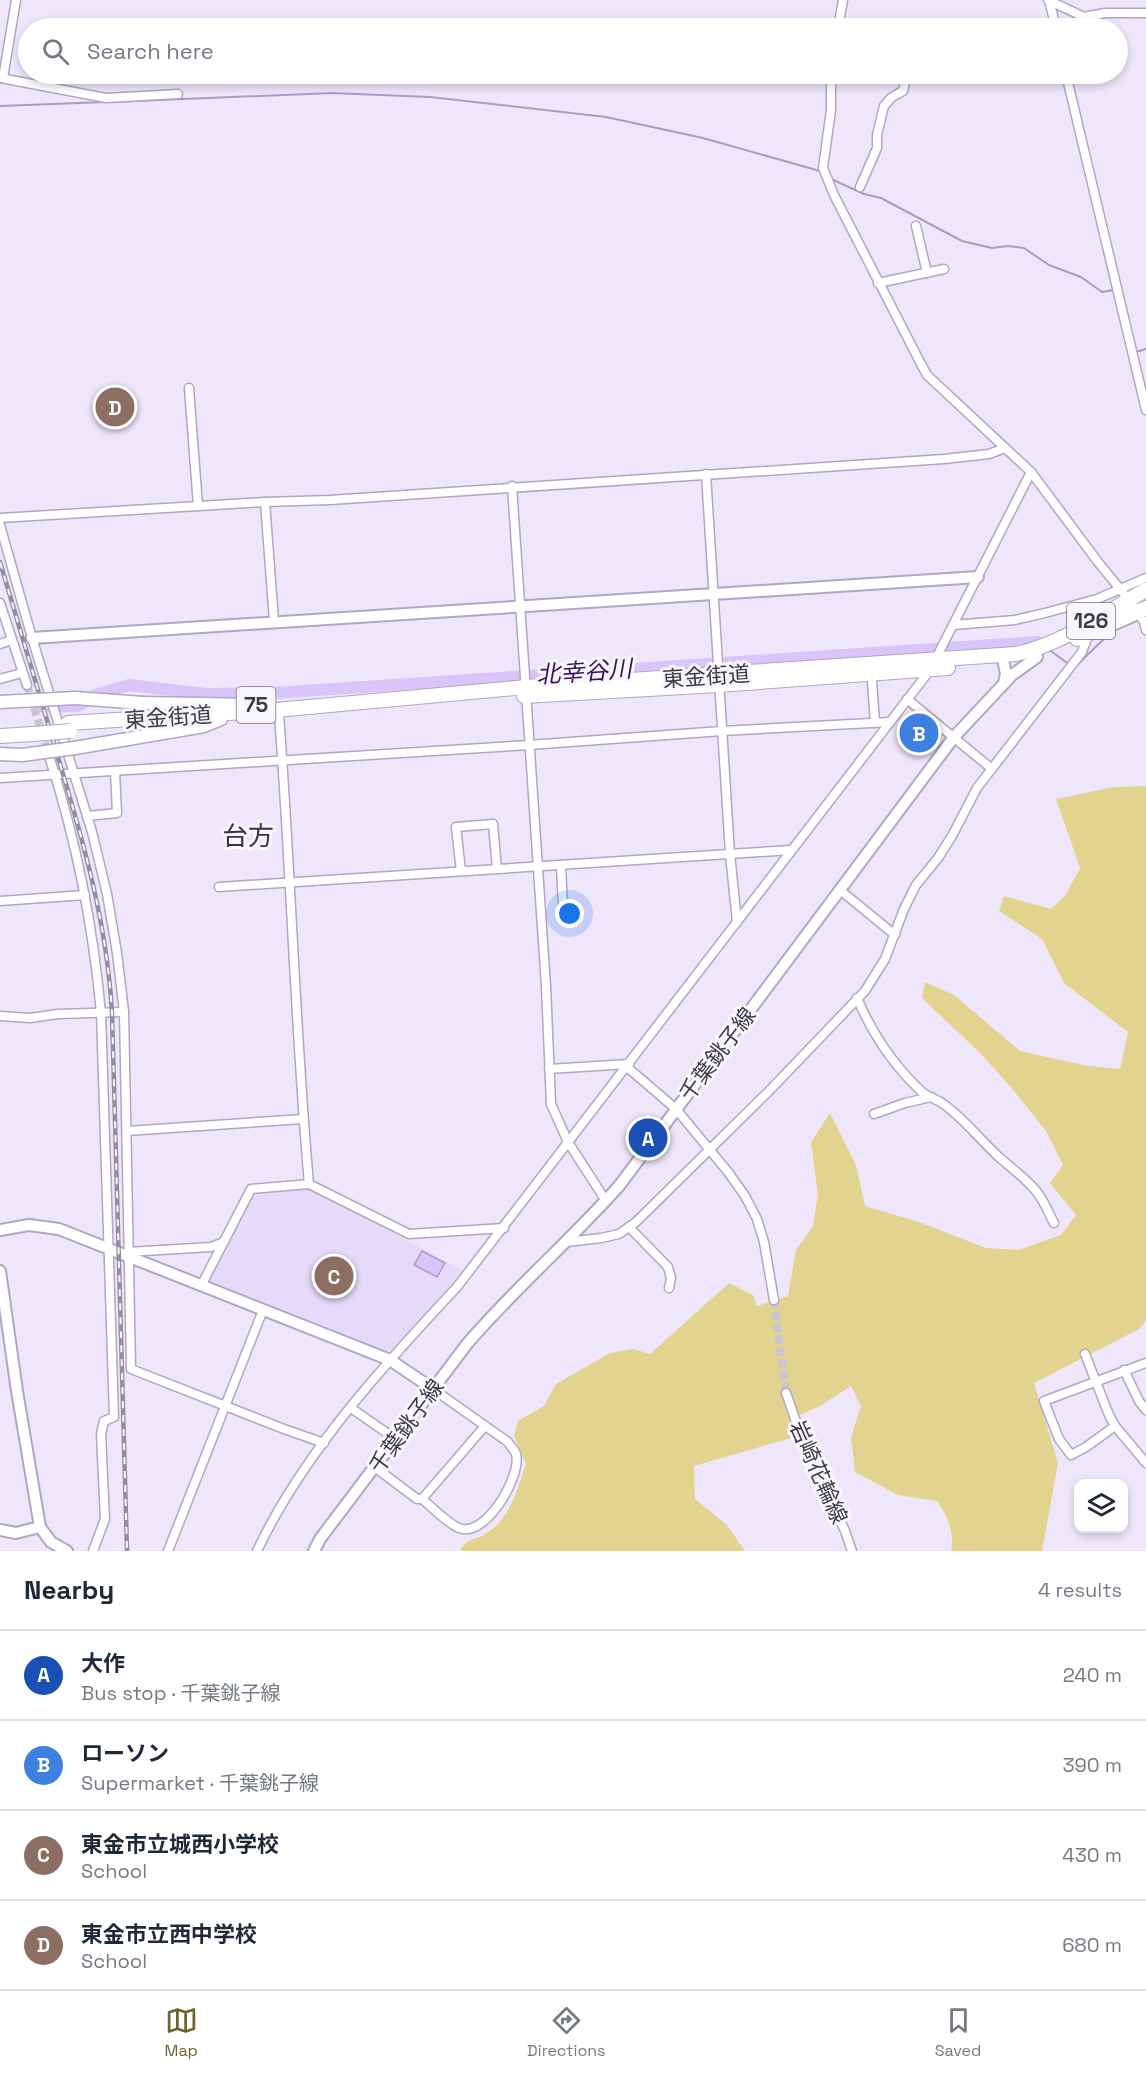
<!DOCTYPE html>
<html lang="en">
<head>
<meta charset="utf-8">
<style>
  :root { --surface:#fff; --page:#f6f6f7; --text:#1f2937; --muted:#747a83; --line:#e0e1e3; --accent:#6e6430 }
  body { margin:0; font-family:"Space Grotesk","Noto Sans JP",sans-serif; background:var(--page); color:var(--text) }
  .controls { position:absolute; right:18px; bottom:18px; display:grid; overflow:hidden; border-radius:12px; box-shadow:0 3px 9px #0003 }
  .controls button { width:54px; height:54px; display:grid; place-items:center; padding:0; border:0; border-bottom:2px solid var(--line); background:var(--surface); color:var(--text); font:30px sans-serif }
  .you { position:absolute; left:570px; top:914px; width:21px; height:21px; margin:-15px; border:4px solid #fff; border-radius:50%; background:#1a73e8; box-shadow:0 0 0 9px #1a73e833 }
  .badge { display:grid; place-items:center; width:39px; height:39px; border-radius:50%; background:var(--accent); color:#fff; font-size:20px; font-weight:700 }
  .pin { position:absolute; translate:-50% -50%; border:3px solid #fff; box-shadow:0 2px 6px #0006 }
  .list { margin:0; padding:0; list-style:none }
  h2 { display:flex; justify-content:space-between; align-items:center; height:78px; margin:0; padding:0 24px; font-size:26px }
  h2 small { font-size:20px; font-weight:400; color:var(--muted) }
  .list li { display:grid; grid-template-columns:39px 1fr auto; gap:18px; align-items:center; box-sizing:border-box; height:90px; padding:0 24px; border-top:2px solid var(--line) }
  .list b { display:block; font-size:22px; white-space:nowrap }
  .list p { margin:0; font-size:20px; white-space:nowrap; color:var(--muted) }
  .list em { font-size:20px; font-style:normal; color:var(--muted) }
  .icon { flex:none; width:33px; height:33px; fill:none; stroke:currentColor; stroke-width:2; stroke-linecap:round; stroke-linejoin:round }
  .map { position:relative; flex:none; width:1146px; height:1551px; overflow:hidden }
  .search { position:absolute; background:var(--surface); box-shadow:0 3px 9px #0003; left:18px; right:18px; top:18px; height:66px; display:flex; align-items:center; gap:15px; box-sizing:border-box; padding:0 21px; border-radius:33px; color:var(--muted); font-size:22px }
  .sheet { height:438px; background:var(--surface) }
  nav { display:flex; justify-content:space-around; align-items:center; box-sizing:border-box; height:84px; border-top:2px solid var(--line); background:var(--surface); font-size:16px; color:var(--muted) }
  nav a { display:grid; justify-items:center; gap:3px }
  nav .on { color:var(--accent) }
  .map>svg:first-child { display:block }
  .built { fill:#e6dafa }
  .green { fill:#e2d48f }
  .water { fill:#dac5fa; stroke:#ab9bc4; stroke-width:1.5 }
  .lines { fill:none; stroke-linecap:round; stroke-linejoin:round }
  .stream { stroke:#ab9bc4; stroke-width:2 }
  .river { stroke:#dac5fa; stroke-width:12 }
  .minor-tunnel { stroke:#cbc3d7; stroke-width:8; stroke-dasharray:8 4; stroke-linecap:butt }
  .minor-casing { stroke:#b2a5c5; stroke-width:11 }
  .tertiary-casing { stroke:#b2a5c5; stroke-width:14 }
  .primary-casing { stroke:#b2a5c5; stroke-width:15 }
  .trunk-casing { stroke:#b2a5c5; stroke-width:16 }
  .minor { stroke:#fff; stroke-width:8 }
  .tertiary { stroke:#fff; stroke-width:10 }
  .primary { stroke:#fff; stroke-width:12 }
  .trunk { stroke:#fff; stroke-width:14 }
  .rail-casing { stroke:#938d9e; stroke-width:4.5 }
  .rail { stroke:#f9f6fd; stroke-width:2; stroke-dasharray:7; stroke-linecap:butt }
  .primary-bridge-casing { stroke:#b2a5c5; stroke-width:15; stroke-linecap:butt }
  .trunk-bridge-casing { stroke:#b2a5c5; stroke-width:16; stroke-linecap:butt }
  .primary-bridge { stroke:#fff; stroke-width:12 }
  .trunk-bridge { stroke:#fff; stroke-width:14 }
  .labels { text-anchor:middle; stroke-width:6; stroke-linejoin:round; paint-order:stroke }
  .shield { fill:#f9f6fd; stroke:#76727d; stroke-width:1.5 }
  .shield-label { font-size:21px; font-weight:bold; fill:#3e3946 }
  .street-label { font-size:22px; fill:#3e3946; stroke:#f9f6fd }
  .water-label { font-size:24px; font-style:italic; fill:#38105b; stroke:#f9f6fd }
  .quarter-label { font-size:26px; fill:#3b304a; stroke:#f9f6fd }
</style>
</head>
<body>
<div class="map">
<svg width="1146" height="1551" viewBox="0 0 1146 1551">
  <rect width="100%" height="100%" fill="#eee6fb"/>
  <polygon class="built" points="311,1189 464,1271 447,1292 392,1350 383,1353 206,1282 255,1191"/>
  <path class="green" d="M1146 786V1321L1139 1329 1034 1383 1058 1463 1042 1551H951C955 1534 947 1514 937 1501L898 1495 855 1472 851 1437 861 1406 851 1386 820 1406 800 1415 791 1438 694 1466 695 1499 727 1525 745 1551H460C468 1537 475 1541 487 1533 511 1517 517 1490 526 1464L514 1436 518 1421 544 1406 556 1384 610 1353 634 1349 650 1354 729 1283 753 1295 757 1306 788 1296 796 1250 813 1226 818 1195 811 1142 830 1113 856 1165 865 1206 919 1222 986 1248 1018 1250 1061 1235 1076 1215 1050 1183 1063 1165 1046 1131 1010 1086 979 1052 922 998 925 982 954 995 1020 1051 1088 1066 1120 1069 1128 1032 1064 983 1042 939 999 911 1004 896 1051 909 1065 896 1080 868 1056 799 1114 787Z"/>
  <polygon class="water" points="422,1251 445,1263 437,1277 414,1265"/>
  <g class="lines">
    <g class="stream">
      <polyline points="111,102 332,93 430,97 606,117 703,138 820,171"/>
      <polyline points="0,106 105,102"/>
      <polyline points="829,178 864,194 881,198 962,241 992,248 1008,246 1024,248 1049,265 1081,277 1102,292 1114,290"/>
      <polyline points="1134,344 1136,352 1146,349"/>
      <polyline points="1048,649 1070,665"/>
      <polyline points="1074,668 1111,632 1146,617"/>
    </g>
    <polyline class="river" points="40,706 78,706 98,694 129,685 206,694 273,693 1038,642"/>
    <g class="minor-tunnel">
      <polyline points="27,685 49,756"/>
      <polyline points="774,1300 786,1393"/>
    </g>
    <defs>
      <g id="minor">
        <polyline points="1048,0 1084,17 1105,13 1146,13"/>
        <polyline points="1049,0 1056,28"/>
        <polyline points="838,28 843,0"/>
        <polyline points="831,74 831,110 823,168 834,195 921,364 927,375 1031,472 1098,562 1129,600 1144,622 1146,630"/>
        <polyline points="1066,74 1146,410"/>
        <polyline points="0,78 106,98 178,94"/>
        <polyline points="3,78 16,0"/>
        <polyline points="860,187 877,148 877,135 884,106 892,97 903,91 907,74"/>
        <polyline points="916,226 927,273"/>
        <polyline points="878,283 944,269"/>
        <polyline points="189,388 198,506"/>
        <polyline points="706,474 730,854 737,922"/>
        <polyline points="512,486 546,986 551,1104 568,1142 606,1201"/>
        <polyline points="265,502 274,621"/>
        <polyline points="0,518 265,502 330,500 944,459 989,454 1005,448"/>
        <polyline points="0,525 32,638 92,832 107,894 117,953 124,1012 131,1369 284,1429 324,1443"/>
        <polyline points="0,603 27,685"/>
        <polyline points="953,625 1015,620 1045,613 1097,599 1146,578"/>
        <polyline points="0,644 11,640"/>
        <polyline points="0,679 22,673"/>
        <polyline points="872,681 875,723"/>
        <polyline points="907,699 992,769"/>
        <path d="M49 756C76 839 93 926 101 1013L114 1417 104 1421 101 1434 105 1519 93 1551"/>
        <polyline points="0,778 529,745 722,731 890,722"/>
        <polyline points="87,816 117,813 115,771"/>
        <polyline points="561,865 563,908"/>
        <polyline points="461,871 456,827 493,824 497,869"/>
        <polyline points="219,887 791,850"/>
        <polyline points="840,890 895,935"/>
        <polyline points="0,901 85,895"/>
        <path d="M857 998C872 1033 894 1066 922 1092 928 1097 936 1099 942 1103 964 1118 980 1140 999 1157 1011 1168 1026 1178 1036 1191 1044 1200 1048 1212 1054 1223"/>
        <polyline points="0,1016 30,1018 58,1014 124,1012"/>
        <polyline points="627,1067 676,1109 728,1172 745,1196 757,1219 764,1242 774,1300"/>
        <polyline points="549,1069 629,1064"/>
        <polyline points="874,1114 905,1103 931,1097"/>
        <polyline points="127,1131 303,1119"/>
        <polyline points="309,1184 409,1234 504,1228"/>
        <polyline points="629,1227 668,1267 671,1278 669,1288"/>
        <polyline points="567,1242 601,1238 619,1234 636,1222 770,1090 865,991 885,959 904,909 916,885 938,858 952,836 977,788 1082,652 1089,633"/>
        <polyline points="128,1252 211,1247 224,1242"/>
        <path d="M201 1286 251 1189 309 1184C295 1028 291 871 279 715"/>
        <polyline points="1085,1354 1109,1415 1115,1426 1146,1463"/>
        <polyline points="1124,1370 1139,1401 1146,1410"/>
        <polyline points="786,1393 799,1430 845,1531 852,1551"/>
        <polyline points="351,1408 397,1440"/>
        <polyline points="1115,1426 1086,1447 1071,1455 1059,1439 1044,1401 1146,1363"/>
        <polyline points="376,1468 417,1499 422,1499 485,1426"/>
        <path d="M422 1499C432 1507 447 1523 459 1528 485 1539 522 1476 516 1454 515 1450 510 1446 508 1442L433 1389"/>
        <polyline points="168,1551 263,1310"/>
        <path d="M257 1551C304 1452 383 1366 457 1287L930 670 1031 472"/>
      </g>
      <g id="tertiary">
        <polyline points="32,638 978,577"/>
        <polyline points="1002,655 1006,674 1004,683"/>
        <polyline points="0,1230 29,1225 59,1229 390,1360 433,1389"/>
        <polyline points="0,1271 17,1391 40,1527 51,1542 67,1551"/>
        <polyline points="0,1530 16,1533 40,1527"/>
        <path d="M314 1551 320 1539 467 1344C514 1289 570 1241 619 1186L954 737 1012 675 1037 657"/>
      </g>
      <g id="primary">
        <polyline points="143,703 256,705"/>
        <polyline points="75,748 204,726 221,719"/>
      </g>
      <g id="trunk">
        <polyline points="1077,639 1146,608"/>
        <polyline points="524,696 719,685 948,668"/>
        <path d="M68 723 276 710 526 687 1016 654C1063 644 1104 613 1146 590"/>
        <polyline points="0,736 33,734"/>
      </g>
    </defs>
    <use href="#minor" class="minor-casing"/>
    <use href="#tertiary" class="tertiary-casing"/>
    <use href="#primary" class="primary-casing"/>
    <use href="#trunk" class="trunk-casing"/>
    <use href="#minor" class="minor"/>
    <use href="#tertiary" class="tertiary"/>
    <use href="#primary" class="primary"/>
    <use href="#trunk" class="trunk"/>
    <defs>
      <path id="rail" d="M0 562C19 626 38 690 57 754 83 840 107 923 112 1013L127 1551"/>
    </defs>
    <use href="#rail" class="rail-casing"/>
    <use href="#rail" class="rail"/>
    <defs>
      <g id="primary-bridge">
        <polyline points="0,702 75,698 143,703"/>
        <polyline points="0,754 22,755 75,748"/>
      </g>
      <polyline id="trunk-bridge" points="33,734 70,731"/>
    </defs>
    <use href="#primary-bridge" class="primary-bridge-casing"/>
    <use href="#trunk-bridge" class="trunk-bridge-casing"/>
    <use href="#primary-bridge" class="primary-bridge"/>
    <use href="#trunk-bridge" class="trunk-bridge"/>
  </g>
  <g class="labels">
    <g class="shield">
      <rect x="1067" y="603" width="48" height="36" rx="4.5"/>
      <rect x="236.5" y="687" width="39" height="36" rx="4.5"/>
    </g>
    <g class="shield-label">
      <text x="1091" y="628">126</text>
      <text x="256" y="712">75</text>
    </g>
    <g class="street-label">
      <text transform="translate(706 676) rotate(-4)" y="8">東金街道</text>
      <text transform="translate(168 717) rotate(-4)" y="8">東金街道</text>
      <text transform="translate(717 1054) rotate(-53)" y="8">千葉銚子線</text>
      <text transform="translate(406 1426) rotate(-54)" y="8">千葉銚子線</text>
      <text transform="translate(819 1472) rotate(66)" y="8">岩崎花輪線</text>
    </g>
    <g class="water-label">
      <text transform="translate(584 672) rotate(-4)" y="8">北幸谷川</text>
    </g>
    <g class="quarter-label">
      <text x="248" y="845">台方</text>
    </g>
  </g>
</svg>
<div class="controls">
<button><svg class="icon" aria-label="layers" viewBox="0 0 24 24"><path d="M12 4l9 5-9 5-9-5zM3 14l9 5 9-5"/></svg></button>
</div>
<div class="you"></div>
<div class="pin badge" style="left:648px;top:1138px;background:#1a4fb4">A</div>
<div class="pin badge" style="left:919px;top:733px;background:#3f7fe0">B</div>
<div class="pin badge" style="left:334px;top:1276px;background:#8d6e63">C</div>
<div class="pin badge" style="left:115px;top:407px;background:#8d6e63">D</div>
<div class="search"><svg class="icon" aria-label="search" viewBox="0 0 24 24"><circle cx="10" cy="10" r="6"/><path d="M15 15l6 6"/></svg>Search here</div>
</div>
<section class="sheet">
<h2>Nearby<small>4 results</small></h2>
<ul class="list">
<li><span class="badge" style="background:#1a4fb4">A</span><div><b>大作</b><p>Bus stop · 千葉銚子線</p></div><em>240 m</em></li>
<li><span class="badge" style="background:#3f7fe0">B</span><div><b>ローソン</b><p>Supermarket · 千葉銚子線</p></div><em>390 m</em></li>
<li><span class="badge" style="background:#8d6e63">C</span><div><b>東金市立城西小学校</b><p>School</p></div><em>430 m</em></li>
<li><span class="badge" style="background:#8d6e63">D</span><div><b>東金市立西中学校</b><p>School</p></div><em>680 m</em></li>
</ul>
</section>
<nav>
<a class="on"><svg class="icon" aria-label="map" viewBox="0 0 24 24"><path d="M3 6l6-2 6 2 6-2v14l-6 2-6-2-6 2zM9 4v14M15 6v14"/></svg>Map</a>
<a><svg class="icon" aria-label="directions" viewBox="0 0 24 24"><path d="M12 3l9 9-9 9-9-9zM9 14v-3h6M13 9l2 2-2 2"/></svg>Directions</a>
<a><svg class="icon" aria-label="saved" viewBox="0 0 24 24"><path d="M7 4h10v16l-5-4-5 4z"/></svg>Saved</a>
</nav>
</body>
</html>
